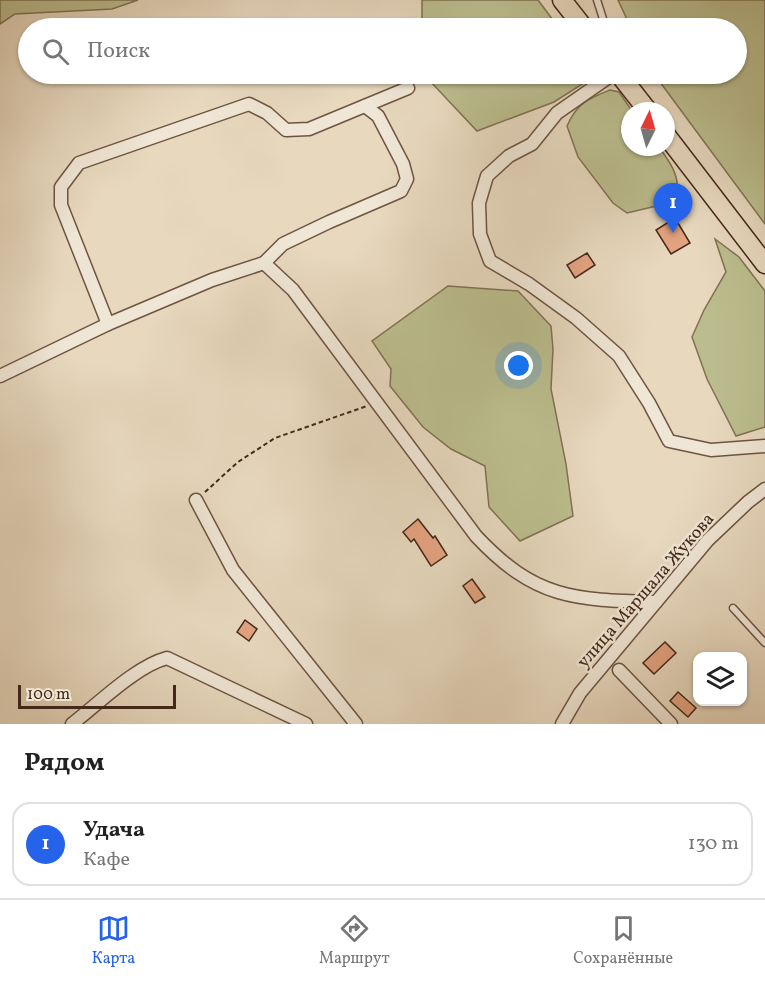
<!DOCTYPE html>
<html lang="ru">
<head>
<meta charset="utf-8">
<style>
  :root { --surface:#fff; --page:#f2f2f2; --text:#222; --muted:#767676; --line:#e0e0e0; --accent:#2563eb }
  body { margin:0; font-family:Vollkorn,serif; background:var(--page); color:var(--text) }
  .controls { position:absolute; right:18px; bottom:18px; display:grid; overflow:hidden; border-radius:12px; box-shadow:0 2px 4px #0004 }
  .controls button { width:54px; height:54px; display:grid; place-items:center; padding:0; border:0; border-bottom:2px solid var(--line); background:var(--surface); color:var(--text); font:30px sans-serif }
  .compass { position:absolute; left:621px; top:102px; width:54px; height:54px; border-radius:50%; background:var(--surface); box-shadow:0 2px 4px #0004; rotate:5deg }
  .scale { position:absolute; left:18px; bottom:15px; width:158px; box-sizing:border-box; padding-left:6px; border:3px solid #452818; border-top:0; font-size:16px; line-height:21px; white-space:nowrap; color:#452818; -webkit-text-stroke:4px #efe6d5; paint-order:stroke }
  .you { position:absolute; left:519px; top:366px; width:21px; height:21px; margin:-15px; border:4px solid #fff; border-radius:50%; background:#1a73e8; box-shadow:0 0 0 9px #1a73e833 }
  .badge { display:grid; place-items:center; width:39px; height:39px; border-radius:50%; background:var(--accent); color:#fff; font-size:20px; font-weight:700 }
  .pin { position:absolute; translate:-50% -50px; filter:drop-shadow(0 2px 3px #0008) }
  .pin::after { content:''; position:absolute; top:32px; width:21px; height:18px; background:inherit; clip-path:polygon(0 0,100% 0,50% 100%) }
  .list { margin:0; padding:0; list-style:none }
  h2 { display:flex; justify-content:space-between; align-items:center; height:78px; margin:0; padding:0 24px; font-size:26px }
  h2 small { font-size:20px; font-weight:400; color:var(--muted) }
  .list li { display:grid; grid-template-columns:39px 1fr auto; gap:18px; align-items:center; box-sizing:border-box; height:84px; margin:0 12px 12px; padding:0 12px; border:2px solid var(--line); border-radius:18px }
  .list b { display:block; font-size:22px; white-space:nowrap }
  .list p { margin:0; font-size:20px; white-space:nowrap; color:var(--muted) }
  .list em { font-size:20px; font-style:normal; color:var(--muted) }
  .icon { flex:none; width:33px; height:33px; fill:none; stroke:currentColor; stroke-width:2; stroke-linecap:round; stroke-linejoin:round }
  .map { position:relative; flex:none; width:765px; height:724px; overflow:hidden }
  .search { position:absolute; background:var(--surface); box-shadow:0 2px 4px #0004; left:18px; right:18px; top:18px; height:66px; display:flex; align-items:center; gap:15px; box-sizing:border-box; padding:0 21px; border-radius:33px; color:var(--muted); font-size:22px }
  .sheet { height:174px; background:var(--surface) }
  nav { display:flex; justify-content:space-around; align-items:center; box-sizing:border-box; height:84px; border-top:2px solid var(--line); background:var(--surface); font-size:16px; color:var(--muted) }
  nav a { display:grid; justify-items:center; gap:3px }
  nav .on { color:var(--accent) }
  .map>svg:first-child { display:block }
  .green { fill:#bbbd8e; stroke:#807253; stroke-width:1.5 }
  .building { fill:#e4a380; stroke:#452818; stroke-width:1.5 }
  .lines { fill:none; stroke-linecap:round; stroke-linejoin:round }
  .service-casing { stroke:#6e5442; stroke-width:9 }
  .minor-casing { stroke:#6e5442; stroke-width:15 }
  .primary-casing { stroke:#452818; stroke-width:21 }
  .path { stroke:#452818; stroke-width:2; stroke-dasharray:4.5 3; stroke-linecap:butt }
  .service { stroke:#efe6d5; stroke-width:6 }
  .minor { stroke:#efe6d5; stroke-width:12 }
  .primary { stroke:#e7d8be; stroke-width:18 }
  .labels { text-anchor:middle; stroke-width:5; stroke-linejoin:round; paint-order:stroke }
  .street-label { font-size:18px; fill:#452818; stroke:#efe6d5 }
</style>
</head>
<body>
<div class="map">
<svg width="765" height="724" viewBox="0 0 765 724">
  <rect width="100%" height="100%" fill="#e7d8be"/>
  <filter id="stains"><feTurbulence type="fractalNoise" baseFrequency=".00333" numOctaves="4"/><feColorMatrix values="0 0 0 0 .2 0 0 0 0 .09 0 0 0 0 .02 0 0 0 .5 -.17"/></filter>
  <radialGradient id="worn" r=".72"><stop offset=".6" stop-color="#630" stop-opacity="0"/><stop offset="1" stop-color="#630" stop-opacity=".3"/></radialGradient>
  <g class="green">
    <polygon points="0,0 138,0 112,9 15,14 0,24"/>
    <polygon points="422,0 538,0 559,28 422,28"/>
    <polygon points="618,0 765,0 765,224 654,74 736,74 736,28 631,28"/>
    <polygon points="427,74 589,74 587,81 554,102 477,131 428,79"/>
    <path d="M610 90 619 92 632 111H630V147H659C669 161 680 175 677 194L665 204 627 213 613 203 578 157 567 126C577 103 588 99 610 90Z"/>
    <polygon points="715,239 739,257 765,291 765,427 736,436 707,379 692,337 704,310 726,272"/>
    <polygon points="448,286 518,291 551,326 553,349 551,389 566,464 573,516 520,541 489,507 485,466 451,449 423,427 390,386 391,369 372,341"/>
  </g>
  <g class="building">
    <polygon points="675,218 690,243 671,254 656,230"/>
    <polygon points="587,253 595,265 575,278 567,265"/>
    <polygon points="418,519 433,538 435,536 447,555 431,566 414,539 411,542 403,532"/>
    <polygon points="472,579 485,597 475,603 463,586"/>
    <polygon points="245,620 257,629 249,641 237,632"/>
    <polygon points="665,642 676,653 654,674 643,663"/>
    <polygon points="678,692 696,708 688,717 670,701"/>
  </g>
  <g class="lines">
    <defs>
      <g id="service">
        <polyline points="597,0 606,28"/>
        <polyline points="733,608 765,643"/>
      </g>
      <g id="minor">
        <polyline points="613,74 557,113 532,144 509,156 487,176 479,203 480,234 490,261 529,284 576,318 619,356 649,403 669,441 711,450 765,446"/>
        <path d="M264 263 293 290 476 536C535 599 574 600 656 602"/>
        <polyline points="108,324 61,205 61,187 79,163 249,104 267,113 286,130 309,129 408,88"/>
        <polyline points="0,376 108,324 212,280 264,263 283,244 329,222 401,191 407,179 403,164 378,116 365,106"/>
        <polyline points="196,500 233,570 356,724"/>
        <polyline points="619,670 671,724"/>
        <path d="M72 724C98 704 136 666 167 658L306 724"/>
        <polyline points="562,724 580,693 708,540 748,502 765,489"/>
      </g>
      <g id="primary">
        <polyline points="562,0 584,28"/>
        <polyline points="619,74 648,111"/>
        <polyline points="666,135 765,264"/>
      </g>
    </defs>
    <use href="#service" class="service-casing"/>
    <use href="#minor" class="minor-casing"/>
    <use href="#primary" class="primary-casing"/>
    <polyline class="path" points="205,492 238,462 275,438 367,406"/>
    <use href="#service" class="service"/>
    <use href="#minor" class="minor"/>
    <use href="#primary" class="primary"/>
  </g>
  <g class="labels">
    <g class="street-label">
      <text transform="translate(645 590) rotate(-49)" y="6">улица Маршала Жукова</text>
    </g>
  </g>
  <rect width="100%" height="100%" filter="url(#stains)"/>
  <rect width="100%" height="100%" fill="url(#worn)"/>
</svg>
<div class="controls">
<button><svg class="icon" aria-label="layers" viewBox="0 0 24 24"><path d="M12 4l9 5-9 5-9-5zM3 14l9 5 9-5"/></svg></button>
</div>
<svg class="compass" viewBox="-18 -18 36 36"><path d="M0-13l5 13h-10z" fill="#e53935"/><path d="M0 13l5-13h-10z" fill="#767676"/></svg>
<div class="scale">100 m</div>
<div class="you"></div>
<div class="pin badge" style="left:673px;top:233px">1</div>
<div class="search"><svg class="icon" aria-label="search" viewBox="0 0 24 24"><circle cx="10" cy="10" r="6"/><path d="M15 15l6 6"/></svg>Поиск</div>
</div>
<section class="sheet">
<h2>Рядом<small></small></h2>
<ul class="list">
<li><span class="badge">1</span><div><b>Удача</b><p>Кафе</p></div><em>130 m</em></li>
</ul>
</section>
<nav>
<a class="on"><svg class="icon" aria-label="map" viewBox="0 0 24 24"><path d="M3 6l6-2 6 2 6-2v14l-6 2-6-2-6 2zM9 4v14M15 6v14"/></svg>Карта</a>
<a><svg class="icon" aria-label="directions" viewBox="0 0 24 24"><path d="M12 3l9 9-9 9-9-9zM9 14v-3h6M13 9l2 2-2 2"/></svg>Маршрут</a>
<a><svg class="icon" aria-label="saved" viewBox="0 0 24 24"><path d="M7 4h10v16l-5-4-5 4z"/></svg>Сохранённые</a>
</nav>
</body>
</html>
